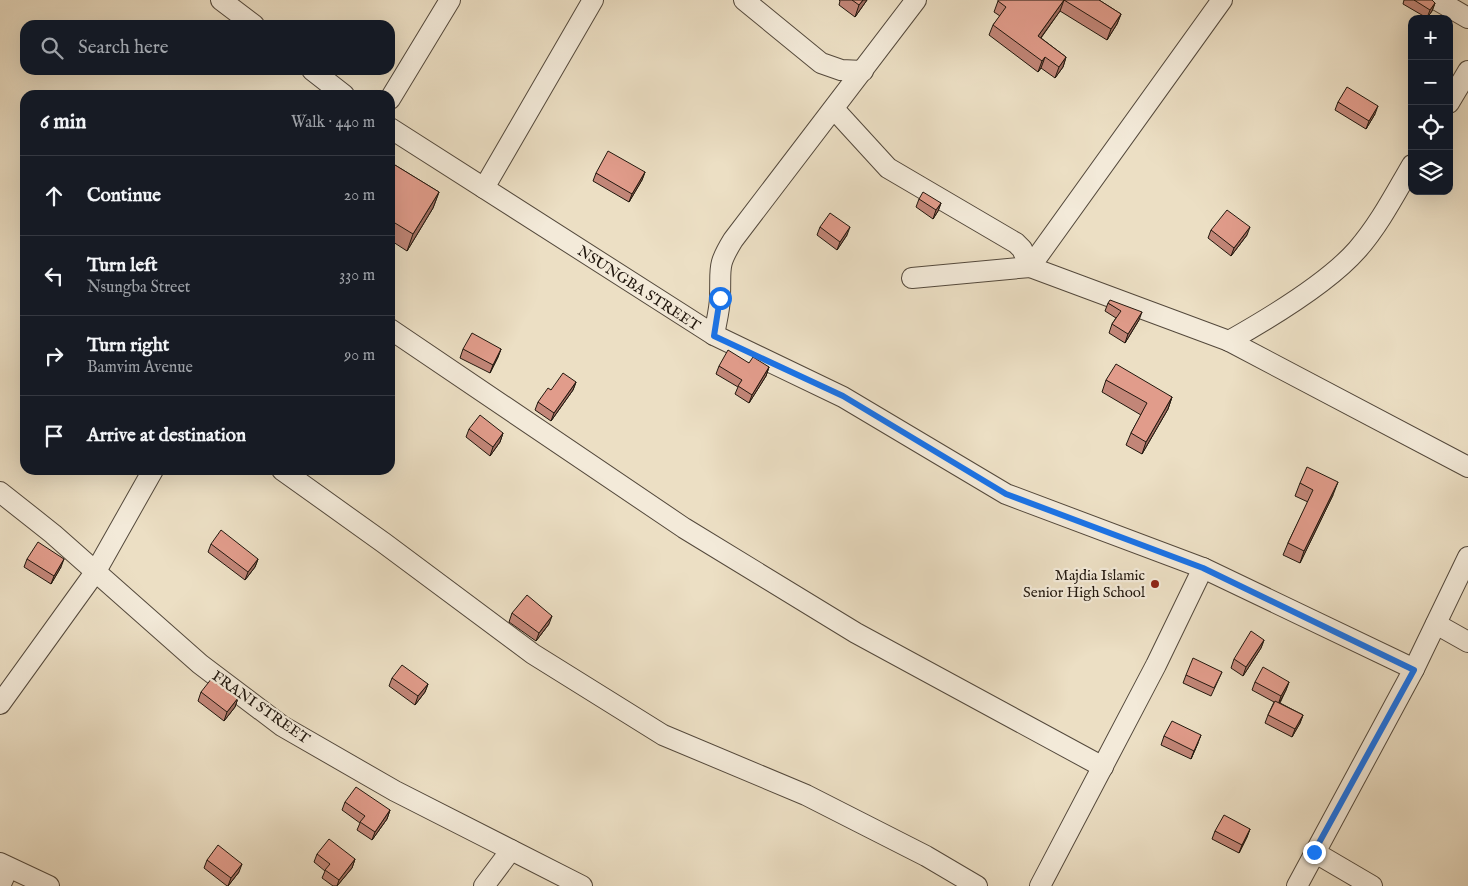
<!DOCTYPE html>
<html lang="en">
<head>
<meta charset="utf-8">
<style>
  :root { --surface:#171b24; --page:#242831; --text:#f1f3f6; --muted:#9ea1a6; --line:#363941 }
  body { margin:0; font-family:"IM FELL English",serif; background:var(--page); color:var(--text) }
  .controls { position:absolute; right:15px; top:15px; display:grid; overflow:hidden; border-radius:10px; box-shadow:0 5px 20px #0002 }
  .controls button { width:45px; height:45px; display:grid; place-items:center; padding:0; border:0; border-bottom:1px solid var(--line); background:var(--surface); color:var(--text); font:25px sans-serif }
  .stop { position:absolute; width:15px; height:15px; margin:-11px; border:4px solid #1a73e8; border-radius:50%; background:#fff }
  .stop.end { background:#1a73e8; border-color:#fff; box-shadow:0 1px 5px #0008 }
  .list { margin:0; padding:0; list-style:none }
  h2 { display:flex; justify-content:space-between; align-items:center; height:65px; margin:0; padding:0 20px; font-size:21px }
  h2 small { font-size:16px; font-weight:400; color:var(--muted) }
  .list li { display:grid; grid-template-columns:32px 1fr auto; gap:15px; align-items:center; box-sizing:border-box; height:80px; padding:0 20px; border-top:1px solid var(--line) }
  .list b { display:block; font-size:19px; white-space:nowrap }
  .list p { margin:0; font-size:16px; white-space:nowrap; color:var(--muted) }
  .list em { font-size:16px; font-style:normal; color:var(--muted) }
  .icon { flex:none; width:28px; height:28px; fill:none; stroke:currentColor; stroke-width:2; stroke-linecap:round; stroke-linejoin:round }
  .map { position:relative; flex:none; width:1468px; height:886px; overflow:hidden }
  .search { position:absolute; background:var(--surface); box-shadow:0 5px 20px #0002; left:20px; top:20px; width:375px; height:55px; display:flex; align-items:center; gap:12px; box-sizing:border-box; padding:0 18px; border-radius:15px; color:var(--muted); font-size:19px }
  .panel { position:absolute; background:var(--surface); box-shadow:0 5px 20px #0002; left:20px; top:90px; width:375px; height:385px; border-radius:15px }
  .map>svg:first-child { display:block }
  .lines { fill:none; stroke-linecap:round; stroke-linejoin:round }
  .minor-casing { stroke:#54493c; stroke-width:22 }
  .minor { stroke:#f3ead9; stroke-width:20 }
  .wall { fill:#c28678; stroke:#21170e }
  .shaded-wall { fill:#9e6d61; stroke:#21170e }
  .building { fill:#e19c8b; stroke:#21170e }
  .route { stroke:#1a73e8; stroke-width:6 }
  .poi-dot { fill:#8f2418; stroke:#f3ead9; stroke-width:2 }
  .labels { text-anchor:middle; stroke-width:4.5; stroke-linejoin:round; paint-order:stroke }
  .street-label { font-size:15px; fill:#21170e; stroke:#f3ead9 }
  .poi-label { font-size:15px; fill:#21170e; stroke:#f3ead9; text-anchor:end }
</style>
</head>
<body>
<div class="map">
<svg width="1468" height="886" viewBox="0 0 1468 886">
  <rect width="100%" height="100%" fill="#ecdfc4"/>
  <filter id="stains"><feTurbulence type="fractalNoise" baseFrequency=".004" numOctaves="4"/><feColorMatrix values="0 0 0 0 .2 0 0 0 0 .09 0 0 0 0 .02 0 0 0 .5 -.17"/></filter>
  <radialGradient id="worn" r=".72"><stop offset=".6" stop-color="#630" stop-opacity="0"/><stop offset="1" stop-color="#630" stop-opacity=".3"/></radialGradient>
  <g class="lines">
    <defs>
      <g id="minor">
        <polyline points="221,0 254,25"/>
        <polyline points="744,0 821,63 841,70 863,71"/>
        <polyline points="1437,0 1468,18"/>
        <polyline points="312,70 344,95"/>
        <polyline points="390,99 450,0"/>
        <polyline points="1449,103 1468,71"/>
        <polyline points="834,109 888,168 1016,243 1022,249 1030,267 1229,341 1468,467"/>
        <polyline points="390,128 714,335 843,397 1006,494 1203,568 1414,669"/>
        <polyline points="484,188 593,0"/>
        <polyline points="912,278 1030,267 1222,0"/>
        <polyline points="390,329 684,528 856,633 1103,767"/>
        <path d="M714 335C716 323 720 309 720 296 721 267 717 266 733 240L916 0"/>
        <path d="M1229 341C1268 319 1328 283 1357 250 1379 225 1395 194 1412 165"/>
        <polyline points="282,470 384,543 533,654 663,735 806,795 926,856 977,886"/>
        <polyline points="0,492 53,534 200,664 282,726 395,791 582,886"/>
        <polyline points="1436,624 1468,642"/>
        <polyline points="0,704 96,571 153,470"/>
        <polyline points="1314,852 1372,886"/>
        <polyline points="0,863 49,886"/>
        <polyline points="0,886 8,868"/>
        <polyline points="484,886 511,850"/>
        <polyline points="1040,886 1156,665 1203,568"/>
        <polyline points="1297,886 1414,669 1468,557"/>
      </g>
    </defs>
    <use href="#minor" class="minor-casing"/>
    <use href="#minor" class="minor"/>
  </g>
  <g class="wall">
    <polygon points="839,0 867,0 855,17 839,5 840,1"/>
    <polygon points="1099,0 1121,14 1117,24 1107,40 1060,11 1041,38 1066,57 1063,67 1055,78 1041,68 1038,72 989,35 993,25 1000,16 994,12 998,1"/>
    <polygon points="1404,0 1432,0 1435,3 1432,11 1427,18 1403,4"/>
    <polygon points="1338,102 1375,114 1366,129 1335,110"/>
    <polygon points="390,162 439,192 433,208 407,251 390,240"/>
    <polygon points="645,172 642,180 629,202 593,181 596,173"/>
    <polygon points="919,199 941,203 938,211 933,219 916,207"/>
    <polygon points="820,227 847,235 837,250 817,235"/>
    <polygon points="1211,230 1247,235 1231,256 1208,238"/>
    <polygon points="1108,303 1139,320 1125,343 1109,333 1112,324 1116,318 1105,311"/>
    <polygon points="463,349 501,349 498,357 490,373 460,358"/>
    <polygon points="749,363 769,367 766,376 749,403 735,394 738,387 716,374 719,366"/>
    <polygon points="1106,380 1172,397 1168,409 1142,454 1126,445 1131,433 1141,415 1102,392"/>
    <polygon points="576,382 573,390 551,421 535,410 538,402 551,390"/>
    <polygon points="469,429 503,433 500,442 490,456 466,437"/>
    <polygon points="1300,483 1333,495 1300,563 1283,555 1288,543 1308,502 1295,496"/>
    <polygon points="211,544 258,559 255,567 245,580 208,552"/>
    <polygon points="27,559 61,567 51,584 24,567"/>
    <polygon points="512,613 549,624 536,641 509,622"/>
    <polygon points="1264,640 1261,648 1243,676 1231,668 1234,659"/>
    <polygon points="1222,672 1211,696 1183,683 1186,675"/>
    <polygon points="392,678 428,684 425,692 415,705 389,686"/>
    <polygon points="1255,682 1289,682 1286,690 1280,703 1303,715 1300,723 1292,737 1265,723 1268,715 1274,702 1252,690"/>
    <polygon points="201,692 238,698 235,707 224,721 198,701"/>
    <polygon points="1164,736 1198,743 1191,759 1161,745"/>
    <polygon points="345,802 390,810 387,819 372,840 357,830 360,823 342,810"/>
    <polygon points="1250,829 1247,837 1239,853 1212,839 1215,831"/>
    <polygon points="317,854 355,859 352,868 337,886 333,886 322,878 325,871 314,862"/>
    <polygon points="207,860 239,872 228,886 227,886 204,868"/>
  </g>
  <g class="shaded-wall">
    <polygon points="863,0 867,0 855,17 859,5"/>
    <polygon points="1064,0 1060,11 1034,47 1038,36"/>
    <polygon points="1435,3 1432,11 1427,18 1430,10"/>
    <polygon points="1121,14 1117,24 1107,40 1111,29"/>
    <polygon points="1045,57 1041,68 1038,72 1042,61"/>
    <polygon points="1066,57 1063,67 1055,78 1059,67"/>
    <polygon points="1378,106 1375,114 1366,129 1369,121"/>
    <polygon points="645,172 642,180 629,202 632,194"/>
    <polygon points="439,192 433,208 407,251 413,234"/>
    <polygon points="941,203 938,211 933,219 936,210"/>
    <polygon points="850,227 847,235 837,250 840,242"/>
    <polygon points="1250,227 1247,235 1231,256 1234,248"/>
    <polygon points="1142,312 1139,320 1125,343 1128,334"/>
    <polygon points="501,349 498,357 490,373 493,365"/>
    <polygon points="769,367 766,376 749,403 752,395"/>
    <polygon points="576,382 573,390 551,421 554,413"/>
    <polygon points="1172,397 1168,409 1142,454 1146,442"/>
    <polygon points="503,433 500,442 490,456 493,447"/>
    <polygon points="1338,482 1333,495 1300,563 1304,551"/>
    <polygon points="64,559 61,567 51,584 54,576"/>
    <polygon points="258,559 255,567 245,580 248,572"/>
    <polygon points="552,616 549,624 536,641 539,633"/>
    <polygon points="1264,640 1261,648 1243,676 1246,667"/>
    <polygon points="1289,682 1286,690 1278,705 1281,696"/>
    <polygon points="428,684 425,692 415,705 418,696"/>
    <polygon points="238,698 235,707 224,721 227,712"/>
    <polygon points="1303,715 1300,723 1292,737 1295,729"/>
    <polygon points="1201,735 1198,743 1191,759 1194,751"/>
    <polygon points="390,810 387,819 372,840 375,832"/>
    <polygon points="1250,829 1247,837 1239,853 1242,845"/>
    <polygon points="355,859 352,868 337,886 339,880"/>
    <polygon points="242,864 239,872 228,886 231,878"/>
  </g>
  <g class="building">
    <polygon points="852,0 863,0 859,5"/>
    <polygon points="998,0 1099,0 1121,14 1111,29 1064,0 1038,36 1066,57 1059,67 1045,57 1042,61 993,25 1006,7 998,1"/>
    <polygon points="1414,0 1432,0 1435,3 1430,10"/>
    <polygon points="1347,87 1378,106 1369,121 1338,102"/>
    <polygon points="608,151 645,172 632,194 596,173"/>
    <polygon points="390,162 439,192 413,234 390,220"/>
    <polygon points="923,192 941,203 936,210 919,199"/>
    <polygon points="1227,210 1250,227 1234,248 1211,230"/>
    <polygon points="830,213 850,227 840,242 820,227"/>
    <polygon points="1110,300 1142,312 1128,334 1112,324 1121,311 1108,303"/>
    <polygon points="472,333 501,349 493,365 463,349"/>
    <polygon points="728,350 749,363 753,357 769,367 752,395 738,386 742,380 719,366"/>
    <polygon points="1116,364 1172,397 1146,442 1131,433 1147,403 1106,380"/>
    <polygon points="563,373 576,382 554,413 538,402 548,388 551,390"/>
    <polygon points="480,415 503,433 493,447 469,429"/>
    <polygon points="1307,467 1338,482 1304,551 1288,543 1313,490 1300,483"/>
    <polygon points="221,530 258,559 248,572 211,544"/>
    <polygon points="38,542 64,559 54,576 27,559"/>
    <polygon points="527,595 552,616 539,633 512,613"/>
    <polygon points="1251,631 1264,640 1246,667 1234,659"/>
    <polygon points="1193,658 1222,672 1214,688 1186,675"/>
    <polygon points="402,665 428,684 418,696 392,678"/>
    <polygon points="1263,667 1289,682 1281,696 1255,682"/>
    <polygon points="212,678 238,698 227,712 201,692"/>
    <polygon points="1275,701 1303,715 1295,729 1268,715"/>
    <polygon points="1172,721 1201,735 1194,751 1164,736"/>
    <polygon points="356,787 390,810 375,832 360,822 365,816 345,802"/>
    <polygon points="1224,815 1250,829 1242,845 1215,831"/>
    <polygon points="329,839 355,859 339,880 325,870 330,864 317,854"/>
    <polygon points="218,845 242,864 231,878 207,860"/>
  </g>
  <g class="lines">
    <polyline class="route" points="720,298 714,336 843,396 1006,494 1203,568 1414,670 1314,852"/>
  </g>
  <circle class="poi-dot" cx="1155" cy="584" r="5"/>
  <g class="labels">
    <g class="street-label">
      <text transform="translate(639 288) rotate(33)" y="5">NSUNGBA STREET</text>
      <text transform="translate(261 707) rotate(35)" y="5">FRANI STREET</text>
    </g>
    <g class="poi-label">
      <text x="1145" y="580">Majdia Islamic<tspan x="1145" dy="17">Senior High School</tspan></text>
    </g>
  </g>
  <rect width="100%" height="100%" filter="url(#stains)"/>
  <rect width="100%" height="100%" fill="url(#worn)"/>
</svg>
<div class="controls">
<button>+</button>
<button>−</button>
<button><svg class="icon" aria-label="locate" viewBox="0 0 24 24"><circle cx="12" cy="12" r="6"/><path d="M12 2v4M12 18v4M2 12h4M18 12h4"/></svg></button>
<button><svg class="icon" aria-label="layers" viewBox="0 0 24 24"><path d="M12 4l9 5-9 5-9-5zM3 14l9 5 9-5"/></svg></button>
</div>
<div class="stop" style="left:720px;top:298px"></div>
<div class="stop end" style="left:1314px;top:852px"></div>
<div class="search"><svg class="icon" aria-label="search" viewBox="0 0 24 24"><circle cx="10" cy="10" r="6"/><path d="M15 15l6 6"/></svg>Search here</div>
<section class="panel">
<h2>6 min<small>Walk · 440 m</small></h2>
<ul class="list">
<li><svg class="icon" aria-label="ahead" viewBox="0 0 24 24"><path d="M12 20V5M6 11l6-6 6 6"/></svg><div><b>Continue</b></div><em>20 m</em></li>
<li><svg class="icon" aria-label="left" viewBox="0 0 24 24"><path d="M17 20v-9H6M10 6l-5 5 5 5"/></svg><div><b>Turn left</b><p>Nsungba Street</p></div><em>330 m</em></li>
<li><svg class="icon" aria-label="right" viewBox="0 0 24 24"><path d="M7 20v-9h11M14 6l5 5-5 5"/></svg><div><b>Turn right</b><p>Bamvim Avenue</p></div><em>90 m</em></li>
<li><svg class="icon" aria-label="arrive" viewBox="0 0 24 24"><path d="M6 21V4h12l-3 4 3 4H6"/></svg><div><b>Arrive at destination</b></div></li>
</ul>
</section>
</div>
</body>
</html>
